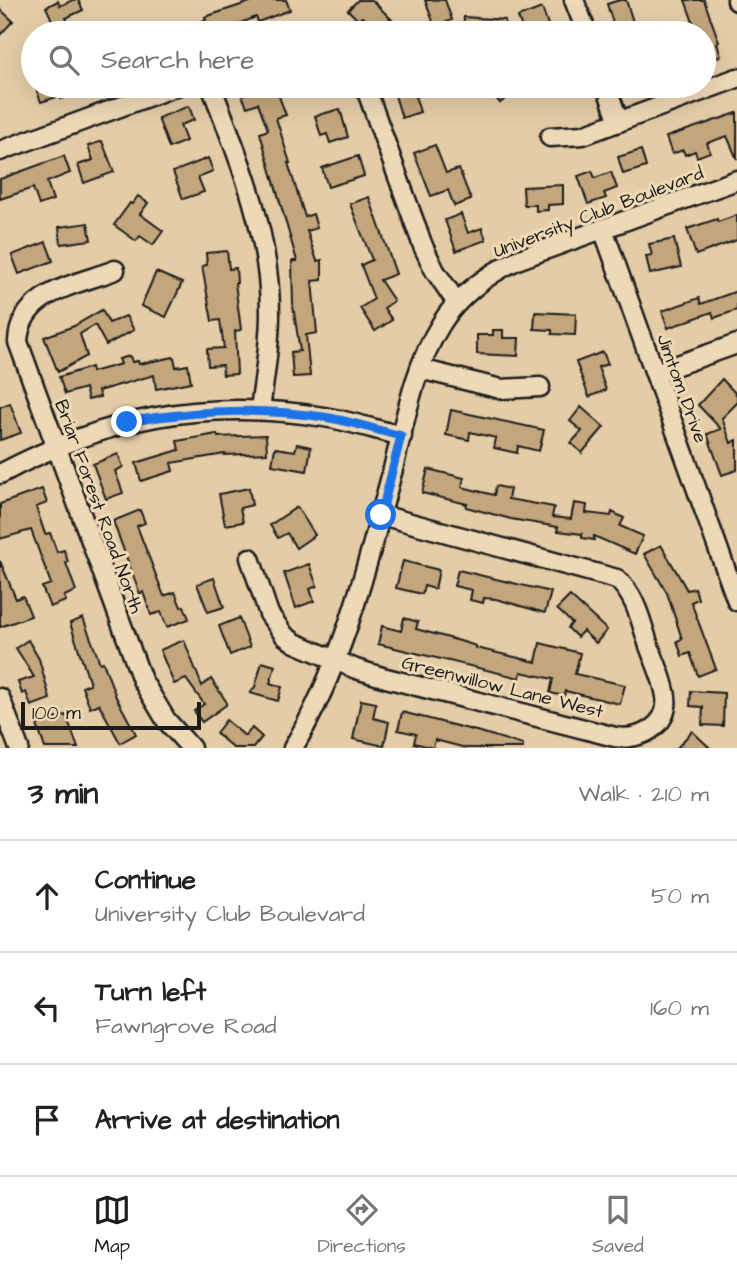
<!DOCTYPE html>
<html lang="en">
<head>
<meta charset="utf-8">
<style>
  :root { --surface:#fff; --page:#f2f2f2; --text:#222; --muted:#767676; --line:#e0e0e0; --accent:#1c1c1c }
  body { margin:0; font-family:"Architects Daughter",sans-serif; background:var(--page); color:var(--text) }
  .scale { position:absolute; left:21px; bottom:18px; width:180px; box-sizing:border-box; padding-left:7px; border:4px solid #1c1c1c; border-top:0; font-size:19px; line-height:24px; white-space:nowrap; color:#1c1c1c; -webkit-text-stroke:5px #eed9b7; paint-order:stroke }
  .stop { position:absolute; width:21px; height:21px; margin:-16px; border:5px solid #1a73e8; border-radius:50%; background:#fff }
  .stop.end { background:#1a73e8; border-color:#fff; box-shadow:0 2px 7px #0008 }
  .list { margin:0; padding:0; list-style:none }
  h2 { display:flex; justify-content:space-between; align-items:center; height:91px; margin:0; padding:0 28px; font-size:30px }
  h2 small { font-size:23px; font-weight:400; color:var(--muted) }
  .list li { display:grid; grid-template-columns:46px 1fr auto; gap:21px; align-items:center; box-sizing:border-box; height:112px; padding:0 28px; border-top:2px solid var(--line) }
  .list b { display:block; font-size:26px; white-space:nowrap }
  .list p { margin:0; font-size:23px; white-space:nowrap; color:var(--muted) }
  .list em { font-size:23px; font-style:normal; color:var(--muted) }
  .icon { flex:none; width:38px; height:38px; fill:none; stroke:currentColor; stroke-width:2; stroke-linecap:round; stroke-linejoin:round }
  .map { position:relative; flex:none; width:737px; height:748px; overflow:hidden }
  .search { position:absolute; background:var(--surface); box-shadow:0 7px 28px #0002; left:21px; right:21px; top:21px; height:77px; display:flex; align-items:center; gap:18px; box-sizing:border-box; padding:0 24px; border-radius:38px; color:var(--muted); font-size:26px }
  .sheet { height:427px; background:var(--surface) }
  nav { display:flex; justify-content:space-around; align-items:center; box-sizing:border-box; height:98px; border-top:2px solid var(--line); background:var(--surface); font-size:19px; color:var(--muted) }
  nav a { display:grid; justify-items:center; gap:4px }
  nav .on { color:var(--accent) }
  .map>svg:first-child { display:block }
  .building { fill:#c3a67c; stroke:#1c1c1c; stroke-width:2 }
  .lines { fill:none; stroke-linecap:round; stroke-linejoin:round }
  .minor-casing { stroke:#1c1c1c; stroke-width:23 }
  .minor { stroke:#eed9b7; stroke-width:18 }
  .route { stroke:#1a73e8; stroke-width:9 }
  .labels { text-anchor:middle; stroke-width:6; stroke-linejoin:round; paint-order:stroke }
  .street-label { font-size:19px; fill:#1c1c1c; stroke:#eed9b7 }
</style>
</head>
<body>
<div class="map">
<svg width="737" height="748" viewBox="0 0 737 748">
  <rect width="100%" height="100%" fill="#e4cca7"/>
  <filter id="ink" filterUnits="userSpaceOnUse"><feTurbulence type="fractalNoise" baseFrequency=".0143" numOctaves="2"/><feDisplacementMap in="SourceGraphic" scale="14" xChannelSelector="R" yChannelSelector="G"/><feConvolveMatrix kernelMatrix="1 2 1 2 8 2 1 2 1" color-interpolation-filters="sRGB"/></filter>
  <g filter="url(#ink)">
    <g class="building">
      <polygon points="73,0 78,0 83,10 66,18 74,33 58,33 46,7 58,1 60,6"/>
      <polygon points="256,0 286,0 290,10 258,22 256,17 225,29 227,33 173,33 172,31 206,20 205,17"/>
      <polygon points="358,0 372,0 392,20 379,33 362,17 358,20 348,10"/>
      <polygon points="425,0 445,0 452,20 435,27"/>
      <polygon points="620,0 626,0 635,28 616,33 607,4"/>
      <polygon points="685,0 704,0 719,42 717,43 721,56 704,61 704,33 697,33"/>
      <polygon points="542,8 551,33 524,33 518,17"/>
      <polygon points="0,9 13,21 0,35"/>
      <polygon points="464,17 505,20 504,33 463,33"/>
      <polygon points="35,86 85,86 85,88 72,92 73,95 61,99 60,96 41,102"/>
      <polygon points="265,86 275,86 286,115 276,118 290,163 288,163 305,217 313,214 317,228 307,231 317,261 322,260 322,280 312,281 317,333 306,335 310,376 293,377 291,352 300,351 293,306 292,261 297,261 260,133 268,130 258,103 247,107 242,95"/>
      <polygon points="405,86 412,86 420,112 402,118 393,89"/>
      <polygon points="486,86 521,86 500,103"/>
      <polygon points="189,106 194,120 180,125 186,141 169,148 158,118"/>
      <polygon points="340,109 348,137 330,143 327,134 321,136 315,116"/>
      <polygon points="737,113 737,159 727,136 707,143 710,152 697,157 695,151 685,155 683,150 672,154 666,137"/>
      <polygon points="102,141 114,172 84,183 78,165 93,160 88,146"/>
      <polygon points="435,145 446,173 459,169 471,200 454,206 448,190 431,196 414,153"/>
      <polygon points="641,150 646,167 623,174 618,157"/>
      <polygon points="64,156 70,173 47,182 53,200 39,205 33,188 0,199 0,179"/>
      <polygon points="358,156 364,176 328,187 322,168"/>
      <polygon points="208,158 213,171 198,177 204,192 183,199 173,172"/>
      <polygon points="592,171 595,178 611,172 617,188 604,193 606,198 588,204 578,176"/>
      <polygon points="563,185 563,204 548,205 548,210 536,211 536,205 524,205 523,187"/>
      <polygon points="138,196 148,203 140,214 163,231 153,245 140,236 136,241 114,225 130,203 132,204"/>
      <polygon points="369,197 396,274 380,280 394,301 384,308 392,320 375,331 360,308 374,299 361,265 372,260 350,204"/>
      <polygon points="461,214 468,233 482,228 486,240 456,251 445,220"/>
      <polygon points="737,215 737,240 696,255 687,229 717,219 718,222"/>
      <polygon points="88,223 91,240 61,244 59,227"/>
      <polygon points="674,239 681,267 650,274 646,256 652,255 649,244"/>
      <polygon points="46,242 53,261 19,274 12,255"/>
      <polygon points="227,251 229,269 236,268 237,283 235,283 241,330 235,331 237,374 223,375 222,365 208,366 207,349 224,348 220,320 212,321 202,266 207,265 206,253"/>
      <polygon points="156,272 182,283 166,317 141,306"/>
      <polygon points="737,291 737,310 714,318 712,312 668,328 662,311 699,298 701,304"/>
      <polygon points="102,310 109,323 126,316 134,330 106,345 95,325 80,334 87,356 58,372 44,337 74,326"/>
      <polygon points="535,312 576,314 575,335 552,334 552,330 534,329"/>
      <polygon points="493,330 503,330 503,338 519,338 518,356 477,354 477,335 493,335"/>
      <polygon points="603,352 608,364 598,367 606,390 589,397 576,362"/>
      <polygon points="130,356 132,362 138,361 139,364 174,357 176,367 188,365 191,382 156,389 154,375 98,391 100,397 88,400 85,388 65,394 59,377 91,367 92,372 121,364 119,359"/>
      <polygon points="722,379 737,395 737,403 722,418 731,443 737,440 737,470 722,475 707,434 721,429 698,405"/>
      <polygon points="10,403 21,433 0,440 0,407"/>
      <polygon points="581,407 604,427 582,453 571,443 582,431 570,421"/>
      <polygon points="451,410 544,430 539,451 518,446 517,453 494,448 496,438 470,432 469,440 446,435"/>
      <polygon points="217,434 218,437 266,435 267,453 225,455 225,454 171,463 173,471 141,481 136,463 179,450 177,441"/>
      <polygon points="297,444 311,447 307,471 272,465 275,448 295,451"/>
      <polygon points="118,454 123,467 115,471 123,493 106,499 93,464"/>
      <polygon points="428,469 464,478 462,487 494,495 496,486 510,489 508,499 554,507 552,517 571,519 574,503 587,505 586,513 611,516 612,512 624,518 620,526 643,536 635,554 594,536 594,540 582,538 582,534 557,531 558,527 511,519 466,507 467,504 422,493"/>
      <polygon points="249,488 252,505 240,508 243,522 225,525 219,494"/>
      <polygon points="42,489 47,503 36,507 45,534 50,533 57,552 64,550 68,562 66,563 76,591 64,596 66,601 50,607 42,587 51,584 31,530 0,539 0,504"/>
      <polygon points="297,507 315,535 296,548 287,533 278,538 270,525"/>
      <polygon points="140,510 145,523 137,526 164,596 175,592 181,607 184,606 189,619 167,627 161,612 151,615 143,592 140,594 113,521"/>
      <polygon points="661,545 687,590 695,588 698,599 691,602 716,669 698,676 690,653 682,656 677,641 682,639 667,593 644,554"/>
      <polygon points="0,561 16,599 23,596 31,616 0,627"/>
      <polygon points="403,561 439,570 435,589 424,586 422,594 396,588"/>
      <polygon points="309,564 317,586 310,589 314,601 296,608 284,573"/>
      <polygon points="458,570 551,592 545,613 496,599 484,598 483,603 470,600 472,590 454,586"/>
      <polygon points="214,578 224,607 208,612 197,584"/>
      <polygon points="570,596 607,630 596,643 583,631 577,637 568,628 572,623 557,609"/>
      <polygon points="83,618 100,663 103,662 116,697 136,734 120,743 99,704 90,708 82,687 90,684 70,623"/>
      <polygon points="239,618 250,647 230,655 219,626"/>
      <polygon points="404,618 418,622 416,629 460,641 476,646 476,648 536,662 540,643 580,653 575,674 625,685 620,704 565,691 564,696 550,693 553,679 521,672 520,678 378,644 382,626 401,631"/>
      <polygon points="28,640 39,659 50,699 31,706 26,692 22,694 18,682 34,677 16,648"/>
      <polygon points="184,640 202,686 211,679 226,701 226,705 202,722 194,711 204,704 186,679 174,684 160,650"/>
      <polygon points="262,662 275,666 270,683 282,687 278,701 250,693 255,687"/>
      <polygon points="691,691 724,693 723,726 702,725 703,707 690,706"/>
      <polygon points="361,700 376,703 373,718 389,722 384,746 353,739"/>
      <polygon points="402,712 484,733 523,745 523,748 466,748 435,740 433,748 414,743 416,734 398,730"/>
      <polygon points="66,715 78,748 45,748 37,725"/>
      <polygon points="226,720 245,736 252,728 262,737 253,748 233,748 216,733"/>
      <polygon points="692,731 710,748 677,748"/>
    </g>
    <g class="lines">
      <defs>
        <g id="minor">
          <polyline points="574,0 587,33"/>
          <polyline points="737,0 737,1"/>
          <path d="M211 86C240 160 270 233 270 313 270 346 264 378 260 410"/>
          <polyline points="365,86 423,246 435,271 457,303"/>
          <polyline points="606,86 619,122"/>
          <polyline points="550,137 583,135 737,78"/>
          <polyline points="0,151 177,86"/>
          <polyline points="603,229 737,601"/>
          <path d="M115 270C76 285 20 292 18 342L142 680 166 720 191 748"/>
          <polyline points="420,369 501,389 540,387"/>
          <polyline points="655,373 737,344"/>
          <path d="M0 474C107 417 203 398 324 417 350 421 376 430 402 436"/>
          <path d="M250 558 269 614 285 636 295 643 356 669 386 678 615 737C639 741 670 726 666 697 664 680 655 662 649 646 641 622 636 596 617 579L381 515"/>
          <polyline points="0,698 19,748"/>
          <path d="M293 748C344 662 367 565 393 469 405 421 414 367 441 324 458 296 488 274 517 260L737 180"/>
        </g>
      </defs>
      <use href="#minor" class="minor-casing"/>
      <use href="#minor" class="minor"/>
    </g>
  </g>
  <g class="lines" filter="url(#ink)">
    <path class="route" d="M127 422C193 410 256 407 324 417 350 421 376 430 401 436L381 515"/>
  </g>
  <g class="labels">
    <g class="street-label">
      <text transform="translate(598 211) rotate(-21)" y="7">University Club Boulevard</text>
      <text transform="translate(683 388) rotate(70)" y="7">Jimtom Drive</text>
      <text transform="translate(100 506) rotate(70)" y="7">Briar Forest Road North</text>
      <text transform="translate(503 686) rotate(14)" y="7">Greenwillow Lane West</text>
    </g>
  </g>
</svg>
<div class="scale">100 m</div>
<div class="stop" style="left:381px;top:515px"></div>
<div class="stop end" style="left:127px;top:422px"></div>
<div class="search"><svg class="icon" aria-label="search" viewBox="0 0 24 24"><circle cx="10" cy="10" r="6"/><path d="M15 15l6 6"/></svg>Search here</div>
</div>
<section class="sheet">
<h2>3 min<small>Walk · 210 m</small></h2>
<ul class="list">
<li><svg class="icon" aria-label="ahead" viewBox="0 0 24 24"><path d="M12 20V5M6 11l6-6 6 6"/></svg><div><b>Continue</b><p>University Club Boulevard</p></div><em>50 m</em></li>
<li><svg class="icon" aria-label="left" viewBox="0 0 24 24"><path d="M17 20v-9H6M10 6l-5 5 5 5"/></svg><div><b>Turn left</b><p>Fawngrove Road</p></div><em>160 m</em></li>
<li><svg class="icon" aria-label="arrive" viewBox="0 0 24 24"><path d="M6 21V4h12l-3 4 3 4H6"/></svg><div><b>Arrive at destination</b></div></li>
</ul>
</section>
<nav>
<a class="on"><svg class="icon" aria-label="map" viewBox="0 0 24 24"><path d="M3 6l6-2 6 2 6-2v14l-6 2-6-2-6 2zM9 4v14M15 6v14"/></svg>Map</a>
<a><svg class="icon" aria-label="directions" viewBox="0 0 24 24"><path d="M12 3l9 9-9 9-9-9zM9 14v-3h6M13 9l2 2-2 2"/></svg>Directions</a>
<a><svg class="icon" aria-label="saved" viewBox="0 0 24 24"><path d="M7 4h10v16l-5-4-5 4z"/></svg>Saved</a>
</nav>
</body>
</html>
